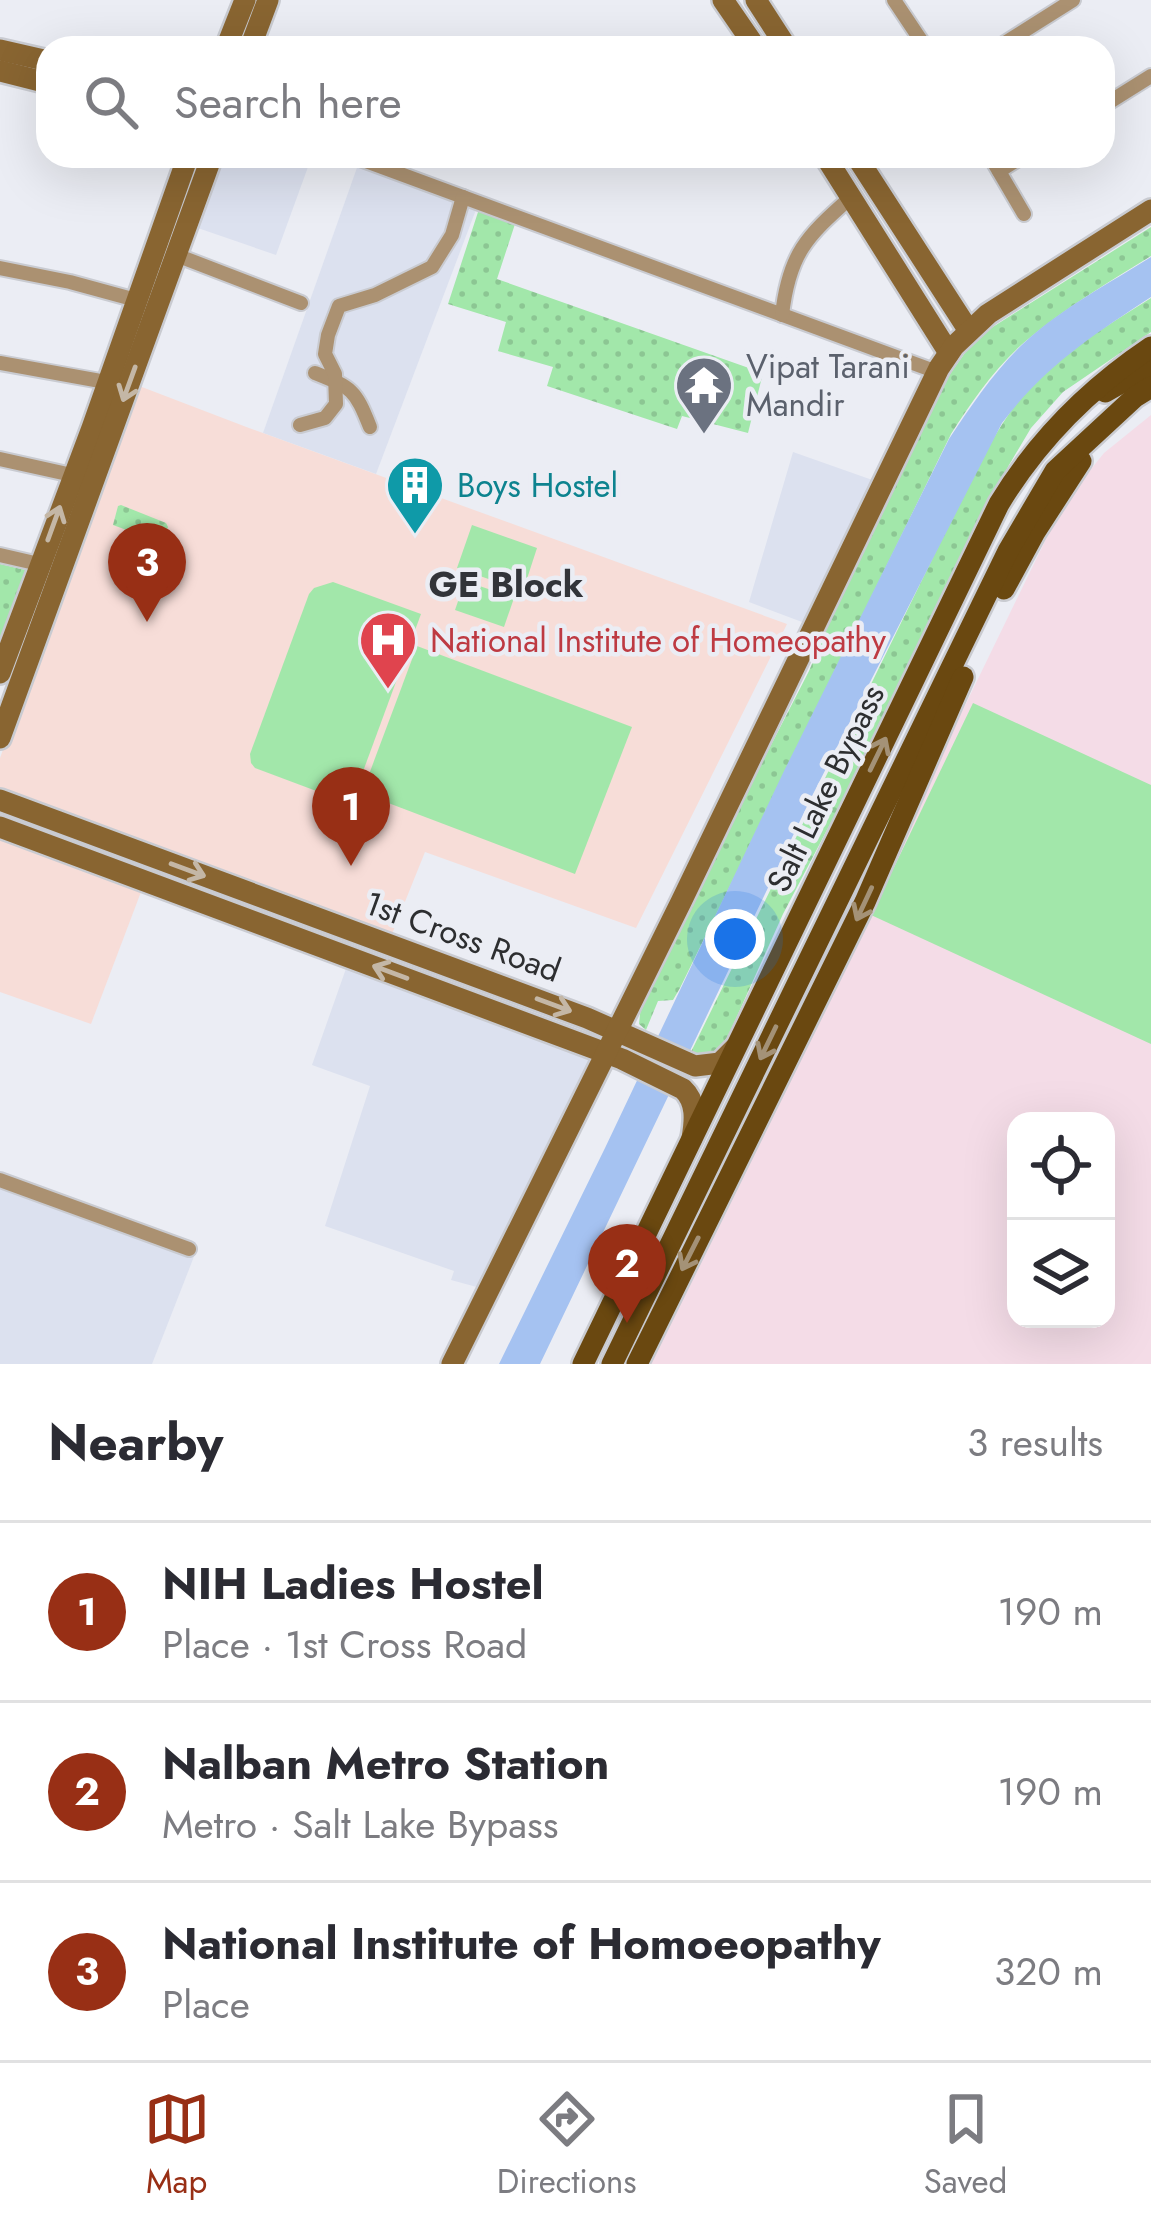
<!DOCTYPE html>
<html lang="en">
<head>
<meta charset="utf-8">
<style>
  :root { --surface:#fff; --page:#f2f2f3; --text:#2b2b33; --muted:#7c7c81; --line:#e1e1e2; --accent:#982f15 }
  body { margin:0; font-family:Jost,sans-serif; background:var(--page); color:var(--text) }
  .controls { position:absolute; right:36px; bottom:36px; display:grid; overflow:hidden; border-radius:24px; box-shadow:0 12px 48px #0002 }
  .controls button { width:108px; height:108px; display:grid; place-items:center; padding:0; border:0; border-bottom:3px solid var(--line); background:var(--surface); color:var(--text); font:60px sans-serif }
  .you { position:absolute; left:735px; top:939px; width:42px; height:42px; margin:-30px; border:9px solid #fff; border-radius:50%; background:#1a73e8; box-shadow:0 0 0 18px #1a73e833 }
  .badge { display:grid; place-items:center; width:78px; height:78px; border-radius:50%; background:var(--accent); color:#fff; font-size:39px; font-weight:700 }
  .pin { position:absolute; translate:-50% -99px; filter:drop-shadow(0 3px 6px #0008) }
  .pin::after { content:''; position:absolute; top:63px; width:42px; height:36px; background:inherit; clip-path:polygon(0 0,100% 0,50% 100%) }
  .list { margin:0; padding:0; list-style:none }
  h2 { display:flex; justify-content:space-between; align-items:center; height:156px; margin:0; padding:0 48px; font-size:51px }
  h2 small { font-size:39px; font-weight:400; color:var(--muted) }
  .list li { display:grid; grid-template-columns:78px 1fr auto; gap:36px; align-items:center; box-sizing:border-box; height:180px; padding:0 48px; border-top:3px solid var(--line) }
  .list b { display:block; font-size:45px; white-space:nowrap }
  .list p { margin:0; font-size:39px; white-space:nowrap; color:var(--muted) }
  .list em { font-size:39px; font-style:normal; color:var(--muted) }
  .icon { flex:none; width:66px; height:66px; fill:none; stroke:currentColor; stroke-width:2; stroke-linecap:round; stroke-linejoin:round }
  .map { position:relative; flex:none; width:1151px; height:1364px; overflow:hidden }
  .search { position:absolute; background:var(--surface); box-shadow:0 12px 48px #0002; left:36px; right:36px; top:36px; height:132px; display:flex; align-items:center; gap:30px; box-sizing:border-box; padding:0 42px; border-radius:36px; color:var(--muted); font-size:45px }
  .sheet { height:696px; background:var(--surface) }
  nav { display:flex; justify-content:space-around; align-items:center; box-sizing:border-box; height:168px; border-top:3px solid var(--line); background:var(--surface); font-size:33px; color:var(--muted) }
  nav a { display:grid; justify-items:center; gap:6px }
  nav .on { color:var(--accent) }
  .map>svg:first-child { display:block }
  .built { fill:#dce1ef }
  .education { fill:#f4dce7; fill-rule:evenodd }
  .medical { fill:#f7ddd8 }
  .park { fill:url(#park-dots) }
  .pitch { fill:#a2e7aa }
  .water { fill:#a5c2f1 }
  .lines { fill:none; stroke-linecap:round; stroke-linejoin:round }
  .street-casing { stroke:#c9cbd1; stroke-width:18 }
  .secondary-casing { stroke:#c9cbd1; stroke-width:26 }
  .primary-casing { stroke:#c9cbd1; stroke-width:26 }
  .street { stroke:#ab9171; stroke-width:14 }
  .secondary { stroke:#896531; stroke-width:21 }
  .primary { stroke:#6a4810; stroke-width:21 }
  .oneway { stroke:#c4b7a6 }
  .oneway2 { stroke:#a49277 }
  .labels { text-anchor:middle; stroke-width:9; stroke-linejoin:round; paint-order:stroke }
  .worship-label { font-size:33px; fill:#5b616d; stroke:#ebedf4; text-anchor:start }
  .culture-label { font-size:33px; fill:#0d838f; stroke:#ebedf4; text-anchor:start }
  .health-label { font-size:33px; fill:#be3a42; stroke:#ebedf4; text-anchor:start }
  .street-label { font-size:33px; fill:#2d2e30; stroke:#ebedf4 }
  .neighbourhood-label { font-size:36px; font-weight:bold; fill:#323439; stroke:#ebedf4 }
</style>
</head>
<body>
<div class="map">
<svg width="1151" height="1364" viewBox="0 0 1151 1364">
  <defs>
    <pattern id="park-dots" width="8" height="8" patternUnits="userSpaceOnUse" patternTransform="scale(3)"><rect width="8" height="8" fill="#a2e7aa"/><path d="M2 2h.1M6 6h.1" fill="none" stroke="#8cc693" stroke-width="1.8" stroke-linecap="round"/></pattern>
  </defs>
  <rect width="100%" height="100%" fill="#ebedf4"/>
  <g class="built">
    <polygon points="216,156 312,156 276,255 192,226"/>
    <polygon points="359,162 477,207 376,474 263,433"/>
    <polygon points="793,452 878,482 810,625 749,602"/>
    <polygon points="348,963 598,1052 484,1289 451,1280 454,1271 325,1226 370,1086 312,1065"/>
    <polygon points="0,1184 195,1254 152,1364 0,1364"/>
  </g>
  <path class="education" d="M1151 415V1364H645L1063 504 1104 453ZM1016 1121H1106V1319H1016Z"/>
  <g class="medical">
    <polygon points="134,384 249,428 787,624 636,928 425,852 390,939 0,792 0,758"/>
    <polygon points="0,831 144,884 91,1024 0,992"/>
  </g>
  <g class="park">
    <polygon points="479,209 515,224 497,279 763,373 748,433 682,416 677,429 547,386 553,367 498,351 506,322 448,304"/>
    <path d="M1151 227V256C1109 282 1065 308 1027 340 997 365 972 401 951 434L680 988 673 1000 658 1001 646 1030 639 1024 642 996 809 671 835 609 942 385 967 350 988 330Z"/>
    <path d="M1151 298V332L1063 392 1031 428 1009 465 942 595 861 765 783 914 725 1043 710 1055 695 1059 691 1052 967 488C984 455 1001 421 1025 393 1060 353 1107 326 1151 298Z"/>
    <polygon points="121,505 166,523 168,527 163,540 159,542 113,525 118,506"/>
    <polygon points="0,564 30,571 0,654"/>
  </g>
  <g class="pitch">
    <polygon points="472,525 537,548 523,591 457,568"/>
    <polygon points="465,581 514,598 504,627 455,610"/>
    <polygon points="333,582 421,614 351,804 255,768 251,763 250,754 309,594 314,588"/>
    <polygon points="417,646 632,727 575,874 362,793"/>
    <polygon points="973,703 1151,785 1151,1044 871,915"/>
  </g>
  <path class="water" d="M1151 257V297C1093 335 1045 366 1002 423L810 800 540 1364H499L605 1148 784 771 949 439C971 406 995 370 1025 342 1062 308 1108 284 1151 257Z"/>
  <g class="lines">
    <defs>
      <g id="street">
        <polyline points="894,0 926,48"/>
        <polyline points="997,48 1073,0"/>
        <polyline points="1103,106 1151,76"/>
        <polyline points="352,156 937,372"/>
        <polyline points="990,156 1024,214"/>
        <polyline points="999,171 1023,156"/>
        <polyline points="176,255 301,303"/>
        <polyline points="0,268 70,282 136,300"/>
        <path d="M782 315C789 254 806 237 850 198"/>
        <polyline points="0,363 106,382"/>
        <path d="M315 373C352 388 355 389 370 427"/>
        <polyline points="300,425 325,418 336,404 335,374 325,354 328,335 339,306 375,295 432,267 452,235 463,197"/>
        <polyline points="0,459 72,475"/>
        <polyline points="0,555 39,564"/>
        <polyline points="0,1180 189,1249"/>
      </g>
      <g id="secondary">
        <polyline points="723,0 756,48"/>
        <polyline points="756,0 787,48"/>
        <polyline points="226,48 245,0"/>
        <polyline points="250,48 268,0"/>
        <polyline points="0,50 48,61"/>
        <polyline points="0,71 48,83"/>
        <polyline points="825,156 949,353"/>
        <polyline points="856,156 969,331"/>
        <polyline points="0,673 92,428 188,156"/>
        <polyline points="0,738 212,156"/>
        <polyline points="0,800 587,1018 695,1066 720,1063 735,1048"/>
        <path d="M0 827 622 1059 683 1089C697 1102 695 1121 692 1138"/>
        <polyline points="452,1364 681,902 939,368 954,346 988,314 1151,210"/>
      </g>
      <g id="primary">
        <polyline points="1105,392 1151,366"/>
        <polyline points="1004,589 1035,532 1081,461"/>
        <path d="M583 1364 999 504C1037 441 1090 388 1151 347"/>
        <polyline points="612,1364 1008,551 1055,471 1135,397 1151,387"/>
        <polyline points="637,1364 865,902 963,677"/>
      </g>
    </defs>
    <use href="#street" class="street-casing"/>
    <use href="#secondary" class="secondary-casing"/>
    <use href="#primary" class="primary-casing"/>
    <use href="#street" class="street"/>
    <use href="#secondary" class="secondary"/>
    <use href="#primary" class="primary"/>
  </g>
  <defs><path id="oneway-shaft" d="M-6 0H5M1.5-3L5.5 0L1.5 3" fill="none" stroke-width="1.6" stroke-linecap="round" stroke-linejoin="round" transform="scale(3)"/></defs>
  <g class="oneway">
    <use href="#oneway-shaft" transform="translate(129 384) rotate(110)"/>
    <use href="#oneway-shaft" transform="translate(54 523) rotate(-70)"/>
    <use href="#oneway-shaft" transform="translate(188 870) rotate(20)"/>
    <use href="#oneway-shaft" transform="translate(390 972) rotate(-160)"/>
    <use href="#oneway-shaft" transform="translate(554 1005) rotate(20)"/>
  </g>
  <g class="oneway2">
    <use href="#oneway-shaft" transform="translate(878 754) rotate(-64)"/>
    <use href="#oneway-shaft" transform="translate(864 904) rotate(115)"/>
    <use href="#oneway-shaft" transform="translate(768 1043) rotate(116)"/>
    <use href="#oneway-shaft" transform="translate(690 1254) rotate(117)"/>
  </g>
  <defs>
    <symbol id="temple-pin" viewBox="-11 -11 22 30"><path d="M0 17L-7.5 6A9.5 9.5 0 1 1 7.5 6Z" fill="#6b7280" stroke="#ebedf4"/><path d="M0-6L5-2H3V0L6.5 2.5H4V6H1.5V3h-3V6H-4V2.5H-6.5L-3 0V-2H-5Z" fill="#fff"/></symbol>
    <symbol id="building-pin" viewBox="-11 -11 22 30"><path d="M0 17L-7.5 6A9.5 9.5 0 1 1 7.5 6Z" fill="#0f9aa8" stroke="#ebedf4"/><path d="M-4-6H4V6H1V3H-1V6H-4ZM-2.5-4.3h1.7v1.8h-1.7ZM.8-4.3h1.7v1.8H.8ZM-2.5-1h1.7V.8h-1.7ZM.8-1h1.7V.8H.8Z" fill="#fff"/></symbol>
    <symbol id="hospital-pin" viewBox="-11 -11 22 30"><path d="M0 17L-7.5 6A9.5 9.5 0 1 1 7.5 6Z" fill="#e0444e" stroke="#ebedf4"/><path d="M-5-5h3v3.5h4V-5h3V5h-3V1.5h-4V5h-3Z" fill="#fff"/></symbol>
  </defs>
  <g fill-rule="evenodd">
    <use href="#temple-pin" x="671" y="352" width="66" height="90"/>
    <use href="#building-pin" x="382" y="452" width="66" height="90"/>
    <use href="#hospital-pin" x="355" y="607" width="66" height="90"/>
  </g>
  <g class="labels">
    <g class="worship-label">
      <text x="746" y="378">Vipat Tarani<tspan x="746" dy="38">Mandir</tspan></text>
    </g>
    <g class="culture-label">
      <text x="457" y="497">Boys Hostel</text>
    </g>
    <g class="health-label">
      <text x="430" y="652">National Institute of Homeopathy</text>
    </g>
    <g class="street-label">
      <text transform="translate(825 788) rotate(-64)" y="12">Salt Lake Bypass</text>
      <text transform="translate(463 936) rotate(20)" y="12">1st Cross Road</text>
    </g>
    <g class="neighbourhood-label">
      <text x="506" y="597">GE Block</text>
    </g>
  </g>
</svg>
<div class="controls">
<button><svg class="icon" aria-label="locate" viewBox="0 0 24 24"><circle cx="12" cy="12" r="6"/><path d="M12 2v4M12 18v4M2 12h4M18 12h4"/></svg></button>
<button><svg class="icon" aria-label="layers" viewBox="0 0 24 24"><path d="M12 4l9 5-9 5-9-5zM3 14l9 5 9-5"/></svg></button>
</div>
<div class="you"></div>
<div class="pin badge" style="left:351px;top:866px">1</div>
<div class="pin badge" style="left:627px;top:1323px">2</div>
<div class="pin badge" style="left:147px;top:622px">3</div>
<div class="search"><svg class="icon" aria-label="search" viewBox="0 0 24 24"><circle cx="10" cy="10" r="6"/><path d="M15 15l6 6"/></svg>Search here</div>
</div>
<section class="sheet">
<h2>Nearby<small>3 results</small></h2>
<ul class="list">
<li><span class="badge">1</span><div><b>NIH Ladies Hostel</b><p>Place · 1st Cross Road</p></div><em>190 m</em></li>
<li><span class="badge">2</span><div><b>Nalban Metro Station</b><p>Metro · Salt Lake Bypass</p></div><em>190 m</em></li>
<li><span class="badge">3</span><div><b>National Institute of Homoeopathy</b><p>Place</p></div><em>320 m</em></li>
</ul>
</section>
<nav>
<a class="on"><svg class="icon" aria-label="map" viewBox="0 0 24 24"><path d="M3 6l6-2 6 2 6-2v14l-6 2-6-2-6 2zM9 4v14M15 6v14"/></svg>Map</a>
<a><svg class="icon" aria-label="directions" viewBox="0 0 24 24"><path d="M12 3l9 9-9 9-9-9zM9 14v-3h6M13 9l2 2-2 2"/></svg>Directions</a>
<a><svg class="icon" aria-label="saved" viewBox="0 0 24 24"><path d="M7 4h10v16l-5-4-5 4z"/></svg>Saved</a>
</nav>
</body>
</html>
